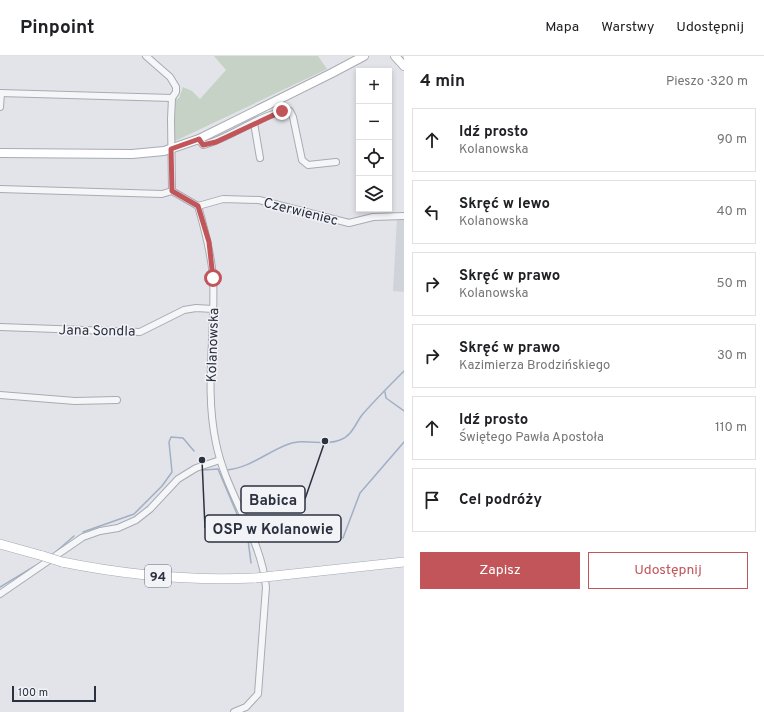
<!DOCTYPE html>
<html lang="pl">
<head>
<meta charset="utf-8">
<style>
  :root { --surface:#fff; --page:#f2f2f2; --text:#202124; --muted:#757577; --line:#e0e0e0; --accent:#c15559 }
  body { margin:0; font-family:Overpass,sans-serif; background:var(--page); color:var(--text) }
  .controls { position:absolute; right:12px; top:12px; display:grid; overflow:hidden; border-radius:0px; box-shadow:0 2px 6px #0003 }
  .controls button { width:36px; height:36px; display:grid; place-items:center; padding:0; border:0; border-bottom:1px solid var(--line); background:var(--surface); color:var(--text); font:20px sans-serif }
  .scale { position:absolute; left:12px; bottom:10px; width:84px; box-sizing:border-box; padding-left:4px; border:2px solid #2c3140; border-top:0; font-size:11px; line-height:14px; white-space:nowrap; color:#2c3140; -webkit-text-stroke:3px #f2f3f7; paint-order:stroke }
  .stop { position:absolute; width:12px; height:12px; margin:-9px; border:3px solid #c15559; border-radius:50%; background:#fff }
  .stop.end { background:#c15559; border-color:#fff; box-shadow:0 1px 4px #0008 }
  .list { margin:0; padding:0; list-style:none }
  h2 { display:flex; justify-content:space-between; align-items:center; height:52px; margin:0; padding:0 16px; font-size:17px }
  h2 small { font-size:13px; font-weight:400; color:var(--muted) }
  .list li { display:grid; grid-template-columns:26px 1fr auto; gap:12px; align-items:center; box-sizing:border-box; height:64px; margin:0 8px 8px; padding:0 8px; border:1px solid var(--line); border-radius:0px }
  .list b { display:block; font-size:15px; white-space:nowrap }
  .list p { margin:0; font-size:13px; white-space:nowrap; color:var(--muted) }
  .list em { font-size:13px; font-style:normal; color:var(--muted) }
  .actions { display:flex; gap:8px; padding:12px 16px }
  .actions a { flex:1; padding:9px 0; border:1px solid var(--accent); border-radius:0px; text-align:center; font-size:14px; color:var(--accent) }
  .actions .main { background:var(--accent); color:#fff }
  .icon { flex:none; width:22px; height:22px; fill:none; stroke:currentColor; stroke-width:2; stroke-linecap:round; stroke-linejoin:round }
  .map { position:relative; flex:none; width:404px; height:656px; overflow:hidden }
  header { display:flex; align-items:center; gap:24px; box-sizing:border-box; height:56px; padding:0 20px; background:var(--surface); border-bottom:1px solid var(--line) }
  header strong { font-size:19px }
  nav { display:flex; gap:22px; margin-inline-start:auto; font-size:14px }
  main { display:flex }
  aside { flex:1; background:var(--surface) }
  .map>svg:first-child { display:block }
  .built { fill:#d1d3db }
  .grass { fill:#c6d2c5 }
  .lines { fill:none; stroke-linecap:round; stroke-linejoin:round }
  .stream { stroke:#a1afc5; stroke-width:1.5 }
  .minor-casing { stroke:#a8abb3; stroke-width:8 }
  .secondary-casing { stroke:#a8abb3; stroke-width:10 }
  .primary-casing { stroke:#a3a8b4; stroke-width:10 }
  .minor { stroke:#f5f6f8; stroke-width:6 }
  .secondary { stroke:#fff; stroke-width:8 }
  .primary { stroke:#fff; stroke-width:9 }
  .primary-bridge-casing { stroke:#a3a8b4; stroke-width:10; stroke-linecap:butt }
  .primary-bridge { stroke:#fff; stroke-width:9 }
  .route { stroke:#c15559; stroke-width:5 }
  .labels { text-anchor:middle; stroke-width:3; stroke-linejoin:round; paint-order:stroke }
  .shield { fill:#f2f3f7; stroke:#676b77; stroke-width:1 }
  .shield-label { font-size:13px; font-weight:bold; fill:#2c3140 }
  .street-label { font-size:14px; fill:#2c3140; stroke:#f2f3f7 }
  .leader { fill:none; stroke:#2c3140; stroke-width:1.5 }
  .callout-dot { fill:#2c3140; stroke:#f2f3f7; stroke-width:1.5 }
  .callout { fill:#f2f3f7; stroke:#2c3140; stroke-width:1.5 }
  .callout-label { font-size:15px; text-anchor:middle; font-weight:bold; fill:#2c3140 }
</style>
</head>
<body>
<header>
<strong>Pinpoint</strong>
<nav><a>Mapa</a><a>Warstwy</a><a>Udostępnij</a></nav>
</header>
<main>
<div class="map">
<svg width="404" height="656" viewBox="0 0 404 656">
  <rect width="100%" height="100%" fill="#e3e4e9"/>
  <polygon class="built" points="397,162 404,162 404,236 393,235"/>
  <polygon class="grass" points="214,0 318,0 327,13 173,86 175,44 179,42 183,31 192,35 200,43 226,14"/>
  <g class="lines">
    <g class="stream">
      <polyline points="385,336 386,342 404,355"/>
      <polyline points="203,414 218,413 248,484 251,507"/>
      <path d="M227 414C249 412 266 397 286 389 304 381 324 391 340 384 352 380 355 368 362 359 375 344 390 329 404 315"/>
      <polyline points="83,476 134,458 162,430 172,416 169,386 171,381 183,382 194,395"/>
      <polyline points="343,482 360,437 404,386"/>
      <polyline points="51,500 74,480"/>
      <polyline points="0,531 40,507"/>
    </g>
    <defs>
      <g id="minor">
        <polyline points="146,0 170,21 176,31 176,36 172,42 171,63 172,135"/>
        <polyline points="0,37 172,42"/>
        <polyline points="0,51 1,37"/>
        <polyline points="254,67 260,102"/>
        <path d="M199 83 203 89C232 82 261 56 290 55L293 61 302 104 308 109 336 106"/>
        <polyline points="0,133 162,138 172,135"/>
        <path d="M172 135 198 150C205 174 211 196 213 221 216 276 204 331 216 387 226 438 261 480 266 531L258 638 246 651 234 656"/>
        <polyline points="198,150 223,143 259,144 349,167 373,161 404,160"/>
        <polyline points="0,271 140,276 184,254 196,252 213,253"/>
        <polyline points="0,339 75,345 117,344"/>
        <polyline points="0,538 83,481 100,475 118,472 136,464 150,453 178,423 196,412 220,404"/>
      </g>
      <g id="secondary">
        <polyline points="395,0 404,10"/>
        <polyline points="0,97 132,98 164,95 199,83 332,17 364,0"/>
      </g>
      <g id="primary">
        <polyline points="0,488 43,500"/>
        <path d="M62 506C126 519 190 525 255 522"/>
        <polyline points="274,520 404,506"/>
      </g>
    </defs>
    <use href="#minor" class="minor-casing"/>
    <use href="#secondary" class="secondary-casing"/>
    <use href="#primary" class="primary-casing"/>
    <use href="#minor" class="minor"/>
    <use href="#secondary" class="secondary"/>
    <use href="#primary" class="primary"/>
    <defs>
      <g id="primary-bridge">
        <polyline points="43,500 62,506"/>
        <polyline points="255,522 274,520"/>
      </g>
    </defs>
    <use href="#primary-bridge" class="primary-bridge-casing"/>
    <use href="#primary-bridge" class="primary-bridge"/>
  </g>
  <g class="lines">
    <polyline class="route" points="213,222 209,186 198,150 172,135 171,93 199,83 203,89 216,86 282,55"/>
  </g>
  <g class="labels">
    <rect class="shield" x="145" y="509" width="26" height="22" rx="3"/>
    <g class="shield-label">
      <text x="158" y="525">94</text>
    </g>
    <g class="street-label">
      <text transform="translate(301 155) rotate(14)" y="5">Czerwieniec</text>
      <text transform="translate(97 274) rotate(1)" y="5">Jana Sondla</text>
      <text transform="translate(212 289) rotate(-88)" y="5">Kolanowska</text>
    </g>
  </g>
  <path class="leader" d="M325 385L305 443M202 404L205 472"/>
  <g class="callout-dot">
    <circle cx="325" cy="385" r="4"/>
    <circle cx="202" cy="404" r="4"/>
  </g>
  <g class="callout">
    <rect x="241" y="430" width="64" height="27" rx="4"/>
    <rect x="205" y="459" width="136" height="27" rx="4"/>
  </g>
  <g class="callout-label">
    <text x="273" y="449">Babica</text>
    <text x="273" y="478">OSP w Kolanowie</text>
  </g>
</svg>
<div class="controls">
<button>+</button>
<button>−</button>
<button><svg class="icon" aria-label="locate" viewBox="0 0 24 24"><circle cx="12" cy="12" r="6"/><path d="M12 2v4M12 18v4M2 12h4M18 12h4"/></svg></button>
<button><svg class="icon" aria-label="layers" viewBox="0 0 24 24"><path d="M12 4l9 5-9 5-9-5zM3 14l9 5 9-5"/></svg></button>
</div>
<div class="scale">100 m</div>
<div class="stop" style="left:213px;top:222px"></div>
<div class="stop end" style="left:282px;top:55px"></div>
</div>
<aside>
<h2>4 min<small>Pieszo · 320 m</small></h2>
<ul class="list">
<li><svg class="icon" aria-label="ahead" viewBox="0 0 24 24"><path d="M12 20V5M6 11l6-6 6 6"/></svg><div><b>Idź prosto</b><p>Kolanowska</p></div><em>90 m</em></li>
<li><svg class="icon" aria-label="left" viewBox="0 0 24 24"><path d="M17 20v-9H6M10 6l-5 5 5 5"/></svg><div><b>Skręć w lewo</b><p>Kolanowska</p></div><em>40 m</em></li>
<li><svg class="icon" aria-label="right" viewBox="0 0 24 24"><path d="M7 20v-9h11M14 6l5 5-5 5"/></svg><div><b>Skręć w prawo</b><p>Kolanowska</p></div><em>50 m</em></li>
<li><svg class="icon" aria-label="right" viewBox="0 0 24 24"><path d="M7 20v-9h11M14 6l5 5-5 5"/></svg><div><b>Skręć w prawo</b><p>Kazimierza Brodzińskiego</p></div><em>30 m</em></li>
<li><svg class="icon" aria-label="ahead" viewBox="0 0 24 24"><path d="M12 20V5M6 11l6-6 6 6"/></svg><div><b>Idź prosto</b><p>Świętego Pawła Apostoła</p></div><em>110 m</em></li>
<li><svg class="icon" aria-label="arrive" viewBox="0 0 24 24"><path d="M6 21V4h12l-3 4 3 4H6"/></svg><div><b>Cel podróży</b></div></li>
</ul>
<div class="actions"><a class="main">Zapisz</a><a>Udostępnij</a></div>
</aside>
</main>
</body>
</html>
